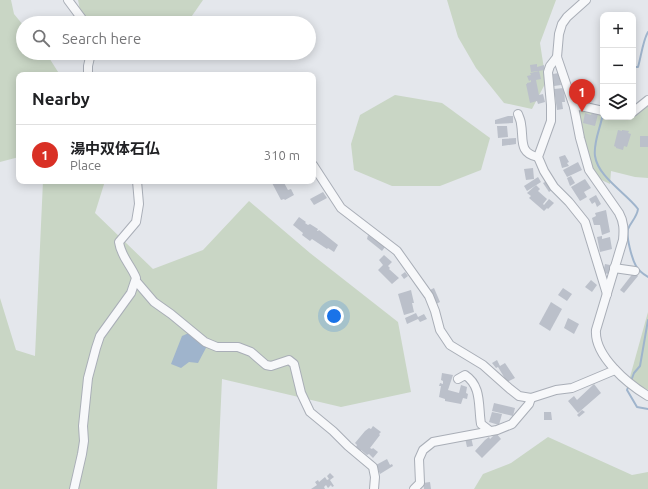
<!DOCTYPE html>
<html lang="en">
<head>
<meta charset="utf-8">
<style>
  :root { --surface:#fff; --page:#f6f6f6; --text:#202124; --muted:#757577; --line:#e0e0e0; --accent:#d93025 }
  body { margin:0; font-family:Ubuntu,"Noto Sans JP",sans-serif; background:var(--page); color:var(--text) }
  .controls { position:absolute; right:12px; top:12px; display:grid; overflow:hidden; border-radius:8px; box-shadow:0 2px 10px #0003 }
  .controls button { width:36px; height:36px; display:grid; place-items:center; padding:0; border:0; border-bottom:1px solid var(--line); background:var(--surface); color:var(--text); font:20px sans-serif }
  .you { position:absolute; left:334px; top:316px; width:14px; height:14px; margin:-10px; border:3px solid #fff; border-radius:50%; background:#1a73e8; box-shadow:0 0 0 6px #1a73e833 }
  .badge { display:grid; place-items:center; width:26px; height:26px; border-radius:50%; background:var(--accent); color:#fff; font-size:13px; font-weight:700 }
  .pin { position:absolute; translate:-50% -33px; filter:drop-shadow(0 1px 2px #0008) }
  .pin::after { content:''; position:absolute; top:21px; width:14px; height:12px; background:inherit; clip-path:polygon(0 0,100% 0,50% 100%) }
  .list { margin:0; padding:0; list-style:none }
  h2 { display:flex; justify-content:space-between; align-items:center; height:52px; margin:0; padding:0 16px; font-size:17px }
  h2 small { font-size:13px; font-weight:400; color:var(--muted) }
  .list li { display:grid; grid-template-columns:26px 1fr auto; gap:12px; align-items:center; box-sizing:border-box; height:60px; padding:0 16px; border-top:1px solid var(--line) }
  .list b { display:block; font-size:15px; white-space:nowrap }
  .list p { margin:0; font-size:13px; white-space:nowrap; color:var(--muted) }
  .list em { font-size:13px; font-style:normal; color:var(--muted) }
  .icon { flex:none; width:22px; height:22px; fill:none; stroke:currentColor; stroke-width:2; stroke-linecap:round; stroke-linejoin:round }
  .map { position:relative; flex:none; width:648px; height:489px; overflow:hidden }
  .search { position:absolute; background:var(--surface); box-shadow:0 2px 10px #0003; left:16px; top:16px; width:300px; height:44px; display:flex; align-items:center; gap:10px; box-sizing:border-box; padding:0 14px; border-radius:22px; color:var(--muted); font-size:15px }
  .panel { position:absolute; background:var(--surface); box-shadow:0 2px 10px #0003; left:16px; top:72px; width:300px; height:112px; border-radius:8px }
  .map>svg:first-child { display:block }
  .green { fill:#c9d6c5 }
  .water { fill:#9fb4cc }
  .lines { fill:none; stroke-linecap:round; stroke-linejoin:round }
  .stream { stroke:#9fb4cc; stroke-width:2 }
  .building { fill:#bbc0ca }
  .street-casing { stroke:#a9aeb7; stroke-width:10 }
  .street { stroke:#f7f8fa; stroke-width:8 }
</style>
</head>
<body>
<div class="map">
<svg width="648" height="489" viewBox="0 0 648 489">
  <rect width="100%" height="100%" fill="#e4e7ec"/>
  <g class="green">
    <polygon points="0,0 11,0 14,14 23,25 23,53 46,53 60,75 19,75 19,157 0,162"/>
    <polygon points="78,0 203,0 187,23 91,23 81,15"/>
    <polygon points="447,0 556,0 540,43 546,82 532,109 504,103 476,68 458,37"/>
    <polygon points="395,95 442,103 490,138 481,170 440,186 392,186 354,170 351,144 360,115"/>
    <path d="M648 102V178L635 177 611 171 610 184C606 182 601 180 598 178 587 167 582 127 578 111L580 108 603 113V117H633V114Z"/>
    <polygon points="43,181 105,181 95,213 153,269 203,250 249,201 310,253 398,322 411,392 341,407 222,379 217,489 0,489 0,298 16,350 35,356"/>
    <polygon points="648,312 648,390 641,387 630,377"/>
    <polygon points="548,437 632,475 648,472 648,489 474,489 483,474 511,463"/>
  </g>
  <polygon class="water" points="191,332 207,346 198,363 189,362 181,368 171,364 182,336"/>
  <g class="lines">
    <g class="stream">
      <path d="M633 67H638C641 57 643 40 648 32"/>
      <path d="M603 113C601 127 593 142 595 156 598 177 626 193 638 209 637 217 631 222 628 229 626 237 632 259 636 266 639 271 643 274 648 277"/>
      <polyline points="631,381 634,373 640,366 648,320"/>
      <polyline points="629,385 627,390 637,407 648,409"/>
    </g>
  </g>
  <g class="building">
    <polygon points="537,64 537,67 544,65 545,70 531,72 530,65"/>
    <polygon points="539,71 541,79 536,80 539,95 543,94 545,102 538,104 537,101 530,103 526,84 527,84 527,83 531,82 531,80 529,81 527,76 531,75 530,73"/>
    <polygon points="559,73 561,85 554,86 553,74"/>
    <polygon points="564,88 565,102 562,102 563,109 557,110 554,89"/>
    <polygon points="585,113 591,115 592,113 598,114 595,126 583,123"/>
    <polygon points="508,116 513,116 513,123 495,124 495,120"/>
    <polygon points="497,126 507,126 508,137 498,138"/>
    <polygon points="618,130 622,131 622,130 629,131 628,133 631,134 627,147 624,146 623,150 616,148 616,147 614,146"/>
    <rect x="640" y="136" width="8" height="11"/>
    <polygon points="516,138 516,144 502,146 502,139"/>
    <polygon points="565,155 569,162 567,163 569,166 562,168 559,157"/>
    <polygon points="578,162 582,170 567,177 563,170"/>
    <polygon points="533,168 534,179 526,180 524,169"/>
    <polygon points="571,176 575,183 570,186 567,178"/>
    <polygon points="538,177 541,182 527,191 524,186"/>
    <polygon points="585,179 591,188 584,192 587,197 580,201 571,187"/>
    <polygon points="271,181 283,181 288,190 291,189 294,195 285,200 284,199 281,200"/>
    <polygon points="547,181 552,190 549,192 543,183"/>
    <polygon points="536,185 540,189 538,191 547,199 543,204 544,205 549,199 554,203 548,209 547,208 544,211 529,198 531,196 527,193"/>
    <polygon points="323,192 327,198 314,205 310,199"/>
    <polygon points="596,195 601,204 597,207 595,202 592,204 589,199"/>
    <polygon points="606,210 610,232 602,235 600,225 594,225 592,218 596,216 595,213"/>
    <polygon points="299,217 306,222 305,223 308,225 310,224 318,229 317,231 318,231 319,230 338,245 334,252 328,248 327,249 312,239 310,241 302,235 303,233 293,225"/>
    <polygon points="368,235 385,247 382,251 367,239"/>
    <polygon points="602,236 602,239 610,237 612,249 600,252 597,237"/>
    <polygon points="384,255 392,262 388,266 390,268 389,269 399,278 392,284 378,270 383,265 379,260"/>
    <polygon points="605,264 610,265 609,274 603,273"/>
    <polygon points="405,272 408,276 404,279 401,275"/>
    <polygon points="634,272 638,276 624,293 620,290"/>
    <polygon points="591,280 597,285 592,292 585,287"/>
    <polygon points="434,288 440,302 436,304 430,290"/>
    <polygon points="563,288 572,294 567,301 558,295"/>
    <polygon points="411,290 414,303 412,303 414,312 404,315 398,294"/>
    <polygon points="551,302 562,309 550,331 539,324"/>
    <polygon points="416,313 418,317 424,314 427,319 420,322 418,319 407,324 405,318"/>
    <polygon points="568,318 579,324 574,334 564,328"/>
    <polygon points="497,360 500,366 505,363 515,378 507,382 498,367 496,368 492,363"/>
    <polygon points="442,373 453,375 448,390 459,393 461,385 467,387 466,393 468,394 467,399 463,398 461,404 445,401 445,399 439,397 441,386 439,386 440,383 443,384 443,381 441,380"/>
    <polygon points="594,384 601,393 578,413 568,401 574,396 577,400"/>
    <polygon points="494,403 515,408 513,416 492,411"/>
    <polygon points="582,410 585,412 579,417 577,415"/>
    <polygon points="492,412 502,414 499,425 489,422"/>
    <polygon points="544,412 551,412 552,420 544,420"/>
    <polygon points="373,426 381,432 379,434 380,435 370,448 372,449 373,448 378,452 373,458 369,454 367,455 361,450 361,451 356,447 357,445 355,443 365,431 369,428 371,429"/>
    <polygon points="496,433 501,439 482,458 475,451 485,440 489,437 490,439"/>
    <polygon points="471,437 473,446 467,447 465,438"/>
    <polygon points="387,459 390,465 392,464 393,466 380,474 376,465"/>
    <polygon points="330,473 334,477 330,480 334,486 332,487 331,485 328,488 326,485 324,487 325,489 311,489 317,485 315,482 318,480 319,482 325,477 327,480 329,479 327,476"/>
    <polygon points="430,482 431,489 424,489 423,483"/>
  </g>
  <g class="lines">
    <defs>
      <g id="street">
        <polyline points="68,0 85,23"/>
        <path d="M586 0 567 17 562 24 559 34 557 57 574 107 580 138 589 170 619 213C624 222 624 230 623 240L596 330C594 356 628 384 648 396"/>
        <polyline points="557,57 550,66 548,72 551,105 551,121 538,157 544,171 554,187 569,202 585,222 607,294"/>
        <polyline points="88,75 88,66 91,53"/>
        <polyline points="574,107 581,106 603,111"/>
        <polyline points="633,112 648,100"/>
        <path d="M518 114C519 117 521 121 521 124 524 139 518 153 538 157"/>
        <polyline points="313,165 341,208 397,251 429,296 435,311 440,330 450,345 483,365 510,389 519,396 531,398 556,390 572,388 615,370"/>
        <polyline points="614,268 635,271"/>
        <polyline points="136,281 154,302 171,314 205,342 217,347 238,347 251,352 266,365 271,366 289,360 294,364 301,393 310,412 333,431 348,446 373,467 375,477 374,489"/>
        <path d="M458 379 465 375C482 386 478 406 481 424L490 431"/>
        <path d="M74 489 82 454 84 441 83 426 88 378 96 348 100 336 131 293 136 278C131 265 121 257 119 242L136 222 139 204 137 181"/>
        <polyline points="414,489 420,483 419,459 423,450 433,442 497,430 512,424 529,404 531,398"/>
      </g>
    </defs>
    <use href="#street" class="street-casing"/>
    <use href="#street" class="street"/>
  </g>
</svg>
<div class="controls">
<button>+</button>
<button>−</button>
<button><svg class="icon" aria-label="layers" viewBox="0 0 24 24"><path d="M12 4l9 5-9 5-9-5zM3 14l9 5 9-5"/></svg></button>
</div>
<div class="you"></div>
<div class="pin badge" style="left:582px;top:112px">1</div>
<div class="search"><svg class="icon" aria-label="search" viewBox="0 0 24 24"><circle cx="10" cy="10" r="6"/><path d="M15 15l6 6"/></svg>Search here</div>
<section class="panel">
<h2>Nearby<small></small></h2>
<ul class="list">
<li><span class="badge">1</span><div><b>湯中双体石仏</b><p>Place</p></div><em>310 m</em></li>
</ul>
</section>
</div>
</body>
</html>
